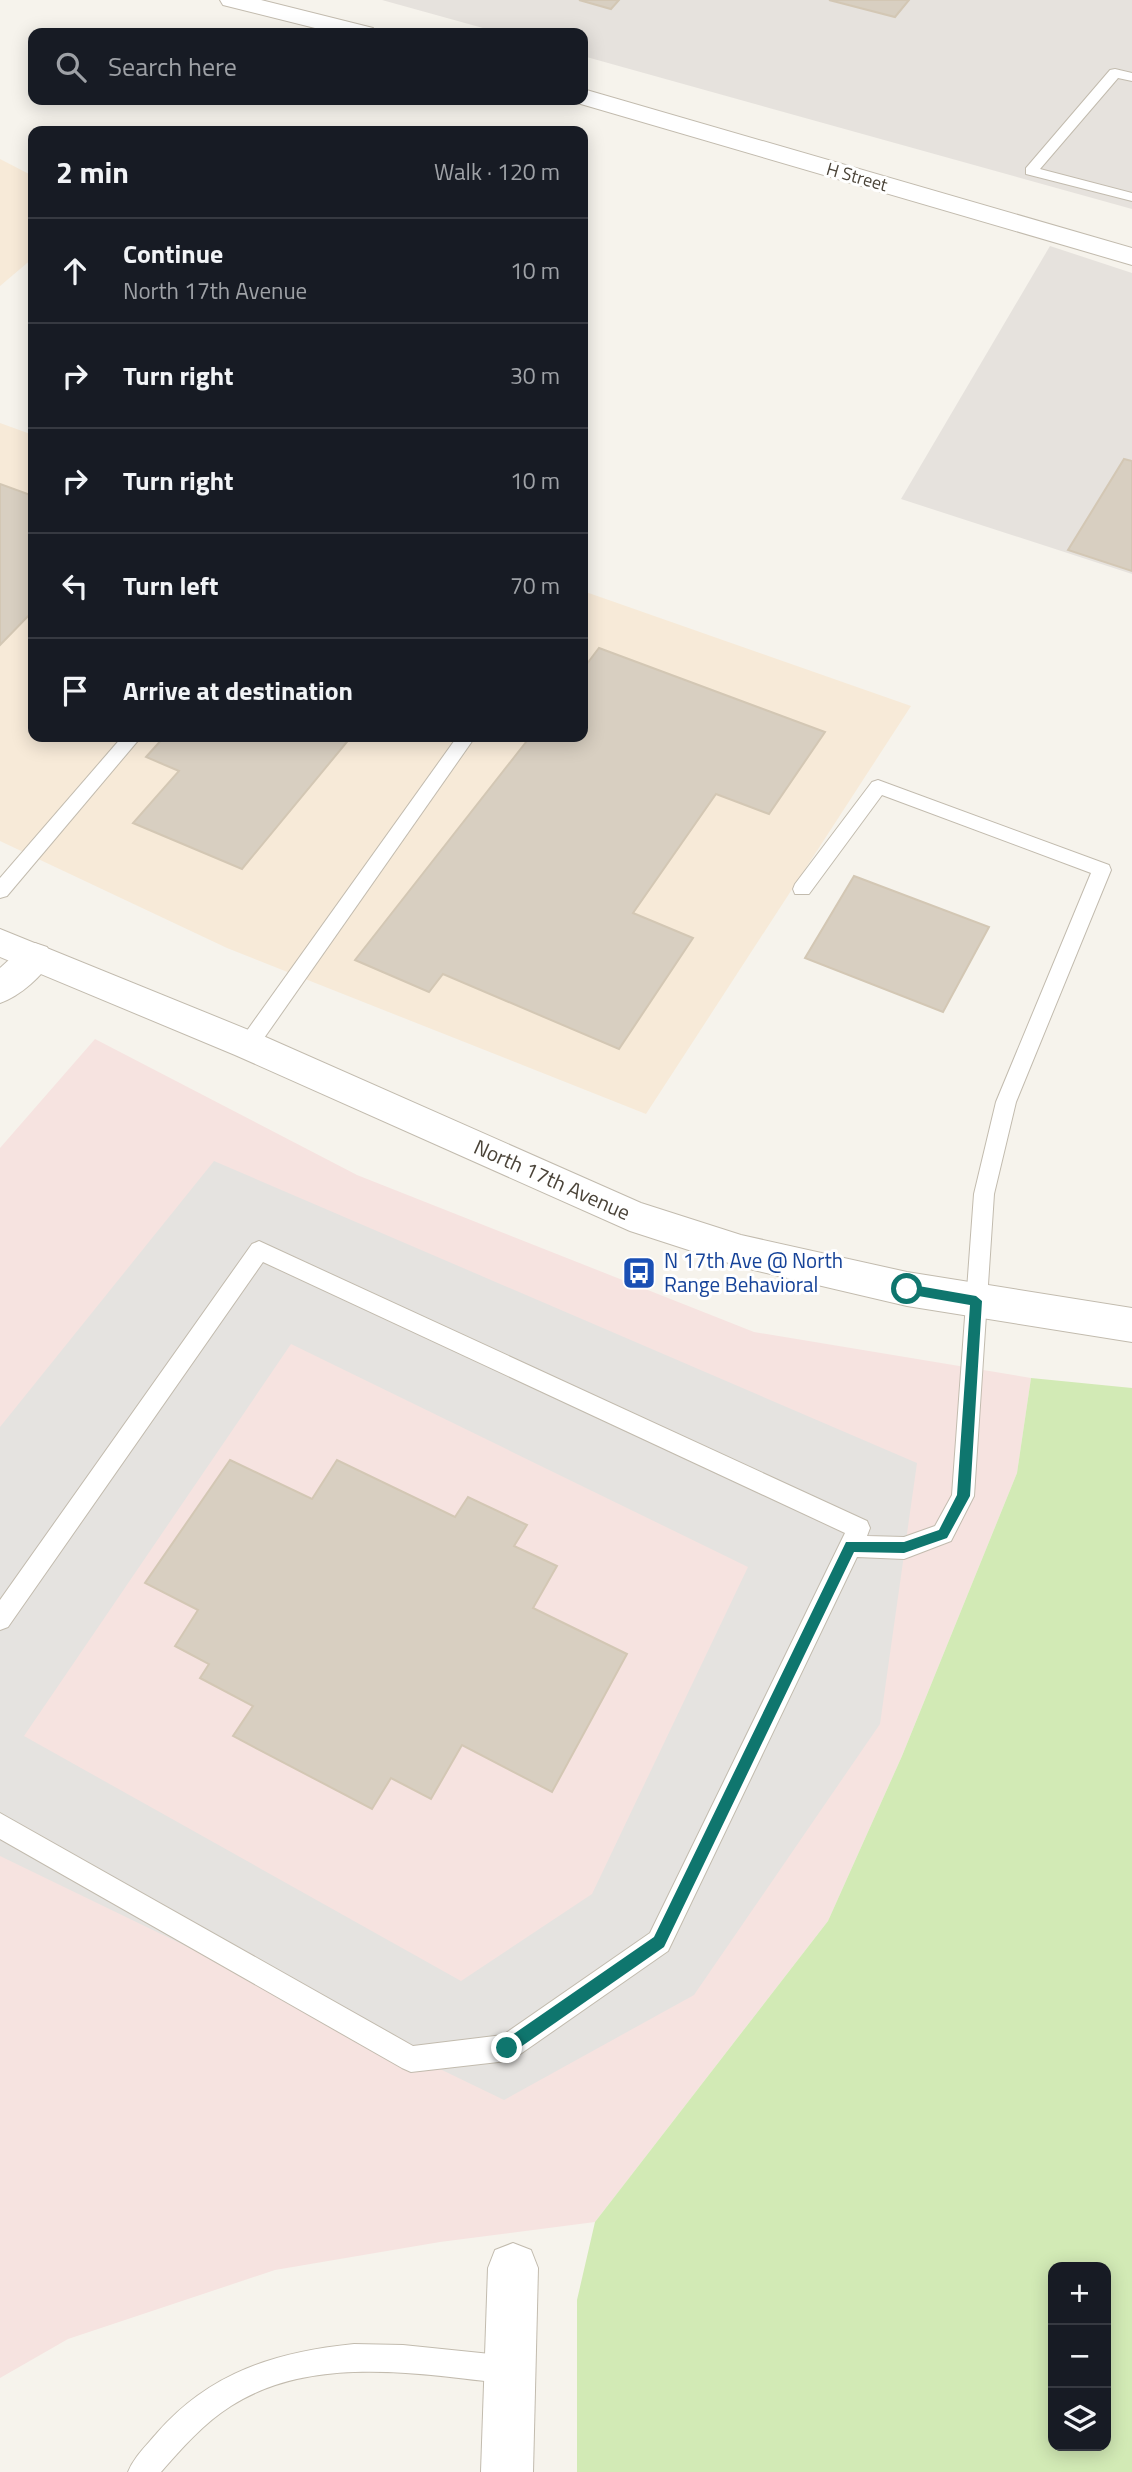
<!DOCTYPE html>
<html lang="en">
<head>
<meta charset="utf-8">
<style>
  :root { --surface:#171b24; --page:#242831; --text:#f1f3f6; --muted:#9ea1a6; --line:#363941 }
  body { margin:0; font-family:"Titillium Web",sans-serif; background:var(--page); color:var(--text) }
  .controls { position:absolute; right:21px; bottom:21px; display:grid; overflow:hidden; border-radius:14px; box-shadow:0 4px 18px #0003 }
  .controls button { width:63px; height:63px; display:grid; place-items:center; padding:0; border:0; border-bottom:2px solid var(--line); background:var(--surface); color:var(--text); font:35px sans-serif }
  .stop { position:absolute; width:21px; height:21px; margin:-16px; border:5px solid #0f766e; border-radius:50%; background:#fff }
  .stop.end { background:#0f766e; border-color:#fff; box-shadow:0 2px 7px #0008 }
  .list { margin:0; padding:0; list-style:none }
  h2 { display:flex; justify-content:space-between; align-items:center; height:91px; margin:0; padding:0 28px; font-size:30px }
  h2 small { font-size:23px; font-weight:400; color:var(--muted) }
  .list li { display:grid; grid-template-columns:46px 1fr auto; gap:21px; align-items:center; box-sizing:border-box; height:105px; padding:0 28px; border-top:2px solid var(--line) }
  .list b { display:block; font-size:26px; white-space:nowrap }
  .list p { margin:0; font-size:23px; white-space:nowrap; color:var(--muted) }
  .list em { font-size:23px; font-style:normal; color:var(--muted) }
  .icon { flex:none; width:38px; height:38px; fill:none; stroke:currentColor; stroke-width:2; stroke-linecap:round; stroke-linejoin:round }
  .map { position:relative; flex:none; width:1132px; height:2472px; overflow:hidden }
  .search { position:absolute; background:var(--surface); box-shadow:0 4px 18px #0003; left:28px; top:28px; width:560px; height:77px; display:flex; align-items:center; gap:18px; box-sizing:border-box; padding:0 24px; border-radius:14px; color:var(--muted); font-size:26px }
  .panel { position:absolute; background:var(--surface); box-shadow:0 4px 18px #0003; left:28px; top:126px; width:560px; height:616px; border-radius:14px }
  .map>svg:first-child { display:block }
  .commercial { fill:#f7ead8 }
  .industrial { fill:#e6e2dd }
  .medical { fill:#f6e3e0 }
  .green { fill:#d2eab5; fill-rule:evenodd }
  .parking { fill:#e5e3e0; fill-rule:evenodd }
  .building { fill:#d8cfc1; stroke:#d3c7b4; stroke-width:2 }
  .lines { fill:none; stroke-linecap:round; stroke-linejoin:round }
  .service-casing { stroke:#c2bbae; stroke-width:2 }
  .minor-casing { stroke:#c2bbae; stroke-width:2 }
  .tertiary-casing { stroke:#c2bbae; stroke-width:2 }
  .service { fill:#fff; fill-rule:evenodd }
  .minor { fill:#fff; fill-rule:evenodd }
  .tertiary { fill:#fff; fill-rule:evenodd }
  .route { fill:#0f766e }
  .labels { text-anchor:middle; stroke-width:6; stroke-linejoin:round; paint-order:stroke }
  .far-street-label { font-size:18px; fill:#4b4439; stroke:#fff }
  .street-label { font-size:21px; fill:#4b4439; stroke:#fff }
  .transit-label { font-size:21px; fill:#164399; stroke:#fff; text-anchor:start }
</style>
</head>
<body>
<div class="map">
<svg width="1132" height="2472" viewBox="0 0 1132 2472">
  <rect width="100%" height="100%" fill="#f6f3ec"/>
  <g class="commercial">
    <polygon points="0,159 29,174 33,199 33,258 0,286"/>
    <polygon points="0,423 33,435 33,737 583,737 583,591 911,706 646,1114 227,948 0,841"/>
  </g>
  <g class="industrial">
    <polygon points="382,0 1132,0 1132,209 583,56 583,33 501,33"/>
    <polygon points="1050,246 1132,273 1132,574 901,499"/>
  </g>
  <polygon class="medical" points="95,1039 357,1175 754,1332 1031,1378 1017,1473 902,1756 828,1921 595,2222 440,2242 275,2270 68,2339 0,2378 0,1148"/>
  <path class="green" d="M1031 1378 1132 1388V2472H577V2300L595 2222 828 1921 902 1756 1017 1473ZM1053 2267H1106V2446H1053Z"/>
  <path class="parking" d="M214 1161 917 1463 880 1724 694 1995 504 2100 0 1856V1427ZM291 1344 748 1567 592 1894 461 1981 24 1736Z"/>
  <g class="building">
    <polygon points="579,0 619,0 611,9"/>
    <polygon points="829,0 909,0 895,17"/>
    <polygon points="1124,459 1132,461 1132,571 1068,550"/>
    <polygon points="0,484 33,496 33,611 0,645"/>
    <polygon points="599,648 825,732 769,814 716,794 633,913 693,938 619,1049 443,974 429,992 355,960 530,737 583,737 583,669"/>
    <polygon points="164,737 351,737 242,869 133,823 179,771 146,757"/>
    <polygon points="854,876 989,927 943,1012 805,958"/>
    <polygon points="230,1460 312,1499 337,1460 455,1517 468,1497 527,1525 514,1546 557,1566 533,1608 627,1654 552,1792 462,1745 431,1799 391,1778 372,1809 233,1736 253,1706 200,1678 209,1664 175,1646 198,1610 145,1583"/>
  </g>
  <g class="lines">
    <defs>
      <g id="service">
        <polygon points="1115,69 1132,73 1132,81 1118,78 1040,169 1132,193 1132,201 1026,174 1026,168 1110,70"/>
        <polygon points="122,737 141,737 7,896 0,898 0,878"/>
        <polygon points="457,737 475,737 255,1051 248,1053 241,1051 238,1045 241,1039"/>
        <polygon points="878,780 1109,865 1111,870 1016,1102 994,1194 974,1496 951,1541 904,1559 857,1557 668,1951 516,2057 507,2061 411,2072 402,2068 0,1839 0,1813 413,2046 503,2035 650,1933 845,1533 263,1262 8,1627 0,1630 0,1600 252,1244 259,1241 867,1521 870,1528 867,1536 904,1537 935,1526 952,1495 974,1194 996,1102 1091,873 882,795 809,894 795,894 793,889 795,884 872,782"/>
        <path d="M354 2344 403 2345 510 2356 520 2360 524 2370 520 2380 510 2384C421 2374 312 2354 231 2406 204 2423 182 2448 161 2472H128C134 2457 146 2446 157 2433 210 2372 276 2352 354 2344Z"/>
      </g>
      <g id="minor">
        <polygon points="220,0 261,0 373,28 376,33 335,33 223,5"/>
        <polygon points="583,89 1132,248 1132,265 574,102 572,100 583,100"/>
        <path d="M35 943 47 947 53 957C43 976 20 996 0 1003V968L23 947Z"/>
        <polygon points="513,2243 531,2250 538,2268 533,2472 481,2472 488,2268 495,2250"/>
      </g>
      <polygon id="tertiary" points="0,929 261,1035 641,1203 741,1235 907,1272 1132,1308 1132,1342 907,1306 741,1267 630,1231 235,1055 0,957"/>
    </defs>
    <use href="#service" class="service-casing"/>
    <use href="#minor" class="minor-casing"/>
    <use href="#tertiary" class="tertiary-casing"/>
    <use href="#service" class="service"/>
    <use href="#minor" class="minor"/>
    <use href="#tertiary" class="tertiary"/>
  </g>
  <polygon class="route" points="907,1284 976,1296 982,1301 970,1496 947,1538 904,1553 854,1552 664,1947 512,2053 502,2053 502,2042 654,1937 846,1542 904,1542 939,1530 957,1495 970,1305 907,1294 901,1289"/>
  <defs>
    <symbol id="bus-square" viewBox="-11 -11 22 22"><rect x="-9" y="-9" width="18" height="18" rx="4" fill="#1a4fb4" stroke="#fff"/><path d="M-5-6H5V4H4V6H2V4H-2V6H-4V4H-5ZM-3.5-4V0h7V-4ZM-3.5 1.2v1.5H-2V1.2ZM2 1.2v1.5H3.5V1.2Z" fill="#fff"/></symbol>
  </defs>
  <g fill-rule="evenodd">
    <use href="#bus-square" x="620" y="1254" width="38" height="38"/>
  </g>
  <g class="labels">
    <g class="far-street-label">
      <text transform="translate(857 177) rotate(16)" y="6">H Street</text>
    </g>
    <g class="street-label">
      <text transform="translate(552 1180) rotate(24)" y="7">North 17th Avenue</text>
    </g>
    <g class="transit-label">
      <text x="664" y="1268">N 17th Ave @ North<tspan x="664" dy="24">Range Behavioral</tspan></text>
    </g>
  </g>
</svg>
<div class="controls">
<button>+</button>
<button>−</button>
<button><svg class="icon" aria-label="layers" viewBox="0 0 24 24"><path d="M12 4l9 5-9 5-9-5zM3 14l9 5 9-5"/></svg></button>
</div>
<div class="stop" style="left:907px;top:1289px"></div>
<div class="stop end" style="left:507px;top:2048px"></div>
<div class="search"><svg class="icon" aria-label="search" viewBox="0 0 24 24"><circle cx="10" cy="10" r="6"/><path d="M15 15l6 6"/></svg>Search here</div>
<section class="panel">
<h2>2 min<small>Walk · 120 m</small></h2>
<ul class="list">
<li><svg class="icon" aria-label="ahead" viewBox="0 0 24 24"><path d="M12 20V5M6 11l6-6 6 6"/></svg><div><b>Continue</b><p>North 17th Avenue</p></div><em>10 m</em></li>
<li><svg class="icon" aria-label="right" viewBox="0 0 24 24"><path d="M7 20v-9h11M14 6l5 5-5 5"/></svg><div><b>Turn right</b></div><em>30 m</em></li>
<li><svg class="icon" aria-label="right" viewBox="0 0 24 24"><path d="M7 20v-9h11M14 6l5 5-5 5"/></svg><div><b>Turn right</b></div><em>10 m</em></li>
<li><svg class="icon" aria-label="left" viewBox="0 0 24 24"><path d="M17 20v-9H6M10 6l-5 5 5 5"/></svg><div><b>Turn left</b></div><em>70 m</em></li>
<li><svg class="icon" aria-label="arrive" viewBox="0 0 24 24"><path d="M6 21V4h12l-3 4 3 4H6"/></svg><div><b>Arrive at destination</b></div></li>
</ul>
</section>
</div>
</body>
</html>
